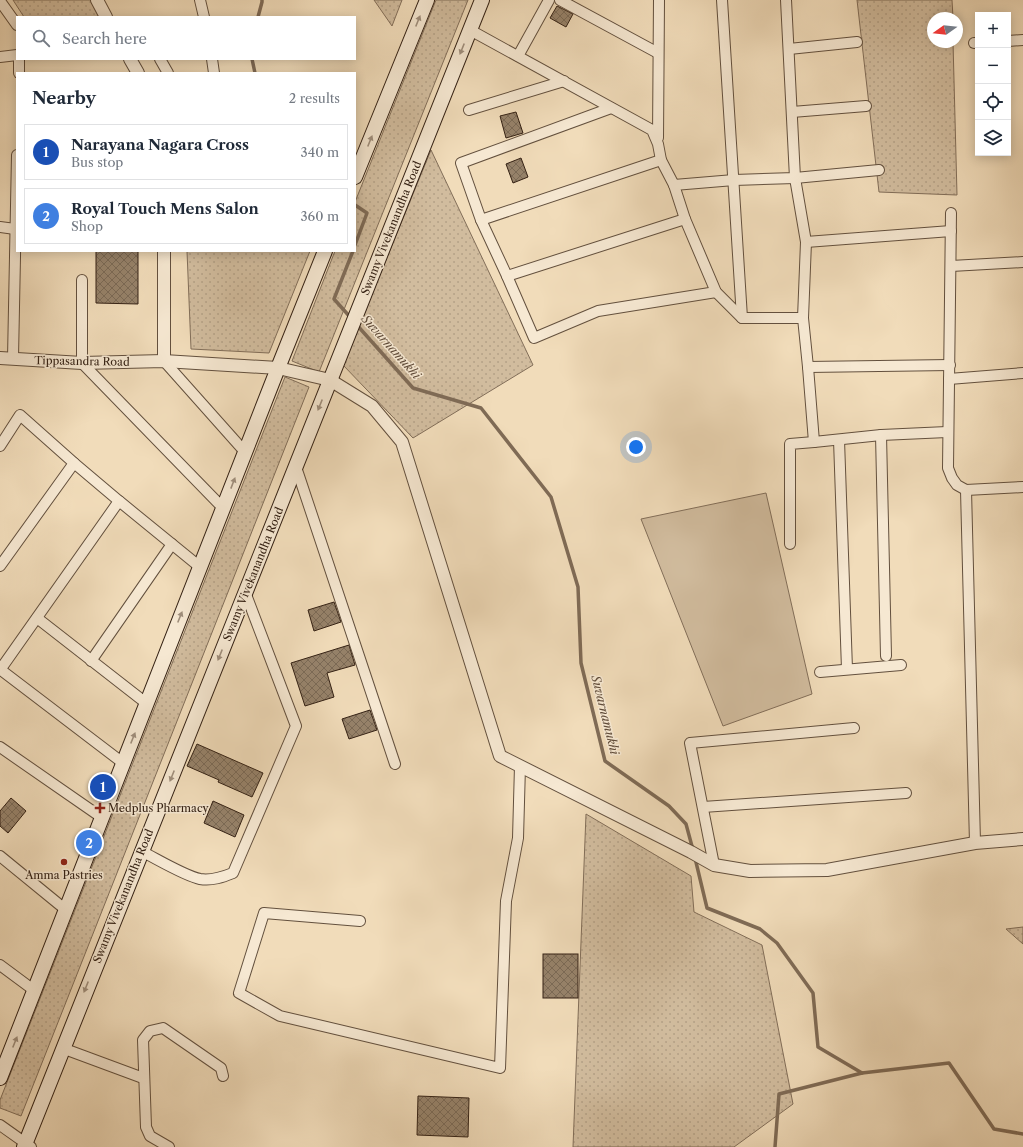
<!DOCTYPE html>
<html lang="en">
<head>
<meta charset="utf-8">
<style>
  :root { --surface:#fff; --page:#f6f6f7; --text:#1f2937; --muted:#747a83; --line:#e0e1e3; --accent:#8f2418 }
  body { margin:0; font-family:"Libre Caslon Text",serif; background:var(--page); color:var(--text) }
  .controls { position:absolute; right:12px; top:12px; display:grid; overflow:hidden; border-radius:0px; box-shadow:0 2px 10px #0003 }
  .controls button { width:36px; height:36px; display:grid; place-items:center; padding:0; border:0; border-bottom:1px solid var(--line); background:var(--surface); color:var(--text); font:20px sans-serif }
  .compass { position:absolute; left:927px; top:12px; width:36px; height:36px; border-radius:50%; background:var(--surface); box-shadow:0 2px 10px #0003; rotate:255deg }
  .you { position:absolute; left:636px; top:447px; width:14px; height:14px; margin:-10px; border:3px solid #fff; border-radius:50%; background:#1a73e8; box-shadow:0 0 0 6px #1a73e833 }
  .badge { display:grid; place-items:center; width:26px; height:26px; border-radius:50%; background:var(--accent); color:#fff; font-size:13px; font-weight:700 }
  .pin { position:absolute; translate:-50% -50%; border:2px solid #fff; box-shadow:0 1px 4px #0006 }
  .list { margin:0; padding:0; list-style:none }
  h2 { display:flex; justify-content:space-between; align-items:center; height:52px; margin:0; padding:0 16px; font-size:17px }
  h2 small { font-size:13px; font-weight:400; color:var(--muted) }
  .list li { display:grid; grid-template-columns:26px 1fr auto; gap:12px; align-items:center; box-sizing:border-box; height:56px; margin:0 8px 8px; padding:0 8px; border:1px solid var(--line); border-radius:0px }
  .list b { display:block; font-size:15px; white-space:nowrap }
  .list p { margin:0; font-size:13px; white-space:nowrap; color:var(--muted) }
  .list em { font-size:13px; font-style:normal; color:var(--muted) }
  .icon { flex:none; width:22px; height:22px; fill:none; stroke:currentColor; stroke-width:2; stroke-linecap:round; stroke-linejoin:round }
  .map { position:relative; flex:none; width:1023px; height:1147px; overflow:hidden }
  .search { position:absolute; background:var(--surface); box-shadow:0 2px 10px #0003; left:16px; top:16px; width:340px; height:44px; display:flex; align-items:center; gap:10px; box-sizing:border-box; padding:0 14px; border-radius:0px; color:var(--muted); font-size:15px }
  .panel { position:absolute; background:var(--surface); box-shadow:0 2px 10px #0003; left:16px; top:72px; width:340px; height:180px; border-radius:0px }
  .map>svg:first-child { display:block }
  .grass { fill:url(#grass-dots); stroke:#826e59 }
  .pitch { fill:#d1bc9e; stroke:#826e59 }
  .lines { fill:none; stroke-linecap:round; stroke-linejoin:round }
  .stream { stroke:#7f6b56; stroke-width:3.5 }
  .building { fill:url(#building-cross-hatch); stroke:#342114 }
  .minor-casing { stroke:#63503e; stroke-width:12 }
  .tertiary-casing { stroke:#63503e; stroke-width:14 }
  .secondary-casing { stroke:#342114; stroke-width:16 }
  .minor { stroke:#f6e8d2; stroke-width:10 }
  .tertiary { stroke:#f6e8d2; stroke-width:12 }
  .secondary { stroke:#f6e8d2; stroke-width:14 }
  .oneway { fill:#9f8e7c }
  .poi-dot { fill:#8f2418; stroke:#f6e8d2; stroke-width:1.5 }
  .labels { text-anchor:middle; stroke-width:3; stroke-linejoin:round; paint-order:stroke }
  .street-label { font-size:11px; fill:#342114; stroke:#f6e8d2 }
  .poi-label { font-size:11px; fill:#342114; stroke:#f6e8d2; text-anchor:start }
  .water-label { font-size:12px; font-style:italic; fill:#604c3a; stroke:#f6e8d2 }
</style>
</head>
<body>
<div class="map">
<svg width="1023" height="1147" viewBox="0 0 1023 1147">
  <defs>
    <pattern id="grass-dots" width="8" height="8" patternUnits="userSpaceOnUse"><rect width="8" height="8" fill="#d1bc9e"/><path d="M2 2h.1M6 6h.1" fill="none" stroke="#b4a187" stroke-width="1.8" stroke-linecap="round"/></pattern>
    <pattern id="building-cross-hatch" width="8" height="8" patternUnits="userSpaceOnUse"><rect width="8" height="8" fill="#96826a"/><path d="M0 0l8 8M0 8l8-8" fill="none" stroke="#7b6a56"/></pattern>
  </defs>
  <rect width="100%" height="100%" fill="#f1dcba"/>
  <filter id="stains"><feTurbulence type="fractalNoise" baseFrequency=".005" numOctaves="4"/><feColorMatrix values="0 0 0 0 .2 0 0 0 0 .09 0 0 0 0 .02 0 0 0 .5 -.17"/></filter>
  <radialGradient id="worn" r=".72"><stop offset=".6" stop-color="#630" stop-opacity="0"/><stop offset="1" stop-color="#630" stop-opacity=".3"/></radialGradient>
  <g class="grass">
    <polygon points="13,0 95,0 106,17 24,17"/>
    <polygon points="374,0 402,0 392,26"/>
    <polygon points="436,0 468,0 319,372 292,361 335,251 355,251 355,202"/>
    <polygon points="857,0 952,0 953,18 933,18 933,42 953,42 957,195 879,192"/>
    <polygon points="431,150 533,365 413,438 343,365"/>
    <polygon points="187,251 310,251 269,353 191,349"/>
    <polygon points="285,377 309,387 21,1116 0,1108 0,1100"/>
    <polygon points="586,814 691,876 694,912 762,945 793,1104 734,1147 573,1147"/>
    <polygon points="1023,927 1023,944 1006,929"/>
  </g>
  <polygon class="pitch" points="766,493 812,694 723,726 641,519"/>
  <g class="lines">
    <g class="stream">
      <polyline points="258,17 262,2 262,0"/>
      <polyline points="252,59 255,73"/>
      <polyline points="355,205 367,213 355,245"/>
      <polyline points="351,318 334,299 353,251"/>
      <polyline points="356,324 413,388 481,408 551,497 578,587 581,663 605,761 669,806 686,824 693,850"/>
      <polyline points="695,858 707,908 760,929 777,943 813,993 818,1047 862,1073 949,1063 994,1129 1023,1134"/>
      <polyline points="775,1147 779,1094 862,1073"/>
    </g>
  </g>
  <g class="building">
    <polygon points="557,6 573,14 566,27 550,18"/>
    <polygon points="516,112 523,133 506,138 500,116"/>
    <polygon points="521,158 528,177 513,183 506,164"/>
    <polygon points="96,251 138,251 138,304 96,303"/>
    <polygon points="334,602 341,622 314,631 308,610"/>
    <polygon points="349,645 355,665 327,673 334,697 305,706 291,663"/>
    <polygon points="370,710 377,730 349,739 342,719"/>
    <polygon points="197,744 263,773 252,797 218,782 219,780 187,766"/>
    <polygon points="11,798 26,811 8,833 0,826 0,811"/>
    <polygon points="213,801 244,815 235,837 204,823"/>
    <rect x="543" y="954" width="35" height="44"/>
    <polygon points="418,1096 469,1098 468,1137 417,1135"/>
  </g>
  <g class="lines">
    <defs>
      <g id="minor">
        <polyline points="200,0 204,17"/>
        <polyline points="560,0 658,53"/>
        <polyline points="722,0 742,318"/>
        <polyline points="0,1 17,25"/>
        <polyline points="470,30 652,130 658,144 661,160 674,185 685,219 716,292 742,318 803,318 806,242 795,178 786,0"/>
        <polyline points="1008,41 1023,40"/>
        <polyline points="974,43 978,43"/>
        <polyline points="789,49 857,42"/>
        <polyline points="518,56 549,0"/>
        <polyline points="0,57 17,55"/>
        <polyline points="160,59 168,73"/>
        <polyline points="212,59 214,73"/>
        <polyline points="19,73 19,59"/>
        <polyline points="611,108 461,163 481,220 507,276 534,338 598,311 716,292"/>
        <polyline points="469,110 564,81"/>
        <polyline points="792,112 866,106"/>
        <polyline points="658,138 659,0"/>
        <polyline points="674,185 734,180 795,178 879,170"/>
        <polyline points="951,213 948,468 952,478 957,485 966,490 1023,487"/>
        <polyline points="481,220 661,160"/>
        <polyline points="0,227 15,229"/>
        <polyline points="806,242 951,231"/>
        <polyline points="951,266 1023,262"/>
        <polyline points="507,276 685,219"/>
        <polyline points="82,280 82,363 223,508"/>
        <polyline points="803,318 808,367 950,365"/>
        <polyline points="13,358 17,155"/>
        <polyline points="164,361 245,452"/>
        <polyline points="808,367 814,442 881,435 947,432"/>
        <polyline points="949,379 1023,373"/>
        <polyline points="881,435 886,656"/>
        <polyline points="839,440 847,669"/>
        <polyline points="0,446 20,415 74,463"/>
        <polyline points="296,467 395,764"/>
        <polyline points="966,490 975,843"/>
        <polyline points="790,544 790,444 814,442"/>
        <polyline points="0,566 74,463 119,501"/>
        <polyline points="37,618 146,703"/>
        <polyline points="91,661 172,544"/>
        <polyline points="0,670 119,501 200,567"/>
        <polyline points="1,670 123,763"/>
        <polyline points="820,672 901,665"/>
        <polyline points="0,747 101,817"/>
        <polyline points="703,807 906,793"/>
        <path d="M141 851C157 859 185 876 200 879 212 881 223 877 233 873L296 726 245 592"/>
        <polyline points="0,856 66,910"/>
        <polyline points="714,865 690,743 854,728"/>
        <polyline points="360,921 264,913 239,993 280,1016 500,1068 506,901 518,838 520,766"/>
        <polyline points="0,965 35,991"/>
        <polyline points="62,1048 143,1078"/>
        <polyline points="0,1125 31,1147"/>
        <polyline points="169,1147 150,1136 146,1127 143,1040 150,1031 163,1028 221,1068 223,1076"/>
      </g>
      <g id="tertiary">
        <polyline points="97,0 106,17"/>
        <polyline points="130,59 138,73"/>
        <polyline points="164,251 164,361"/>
        <polyline points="0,358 82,363 164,361 278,368 330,380 372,406 402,442 500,756 691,852 714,865 750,871 827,870 975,843 1023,839"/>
      </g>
      <g id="secondary">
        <polyline points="355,177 427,0"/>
        <polyline points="0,1078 278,368 325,251"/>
        <polyline points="24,1147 482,0"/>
      </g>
    </defs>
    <use href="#minor" class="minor-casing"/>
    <use href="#tertiary" class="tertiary-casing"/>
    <use href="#secondary" class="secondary-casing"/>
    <use href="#minor" class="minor"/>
    <use href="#tertiary" class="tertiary"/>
    <use href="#secondary" class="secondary"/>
  </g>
  <defs><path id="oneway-solid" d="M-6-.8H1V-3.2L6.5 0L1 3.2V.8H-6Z"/></defs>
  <g class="oneway">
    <use href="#oneway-solid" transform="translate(418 21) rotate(-68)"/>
    <use href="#oneway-solid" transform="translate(462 49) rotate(112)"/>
    <use href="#oneway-solid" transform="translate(370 141) rotate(-68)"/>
    <use href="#oneway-solid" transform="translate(320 405) rotate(112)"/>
    <use href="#oneway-solid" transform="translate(233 483) rotate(-69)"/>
    <use href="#oneway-solid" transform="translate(180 617) rotate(-68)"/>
    <use href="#oneway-solid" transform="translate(220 655) rotate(112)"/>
    <use href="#oneway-solid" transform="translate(133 738) rotate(-68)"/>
    <use href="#oneway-solid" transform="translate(172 776) rotate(112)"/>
    <use href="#oneway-solid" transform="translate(86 987) rotate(112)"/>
    <use href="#oneway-solid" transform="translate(15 1042) rotate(-68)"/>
  </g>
  <g class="poi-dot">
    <path d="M98 802h4v4h4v4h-4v4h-4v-4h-4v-4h4z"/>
    <circle cx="64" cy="862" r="4"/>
  </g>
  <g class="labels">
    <g class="street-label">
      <text transform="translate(391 228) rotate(-68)" y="4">Swamy Vivekanandha Road</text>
      <text transform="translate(82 361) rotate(1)" y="4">Tippasandra Road</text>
      <text transform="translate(253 574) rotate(-68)" y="4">Swamy Vivekanandha Road</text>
      <text transform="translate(123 896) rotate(-68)" y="4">Swamy Vivekanandha Road</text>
    </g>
    <g class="poi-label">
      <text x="108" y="812">Medplus Pharmacy</text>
      <text x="64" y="879" text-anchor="middle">Amma Pastries</text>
    </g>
    <g class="water-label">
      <text transform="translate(391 347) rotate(48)" y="4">Suvarnamukhi</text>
      <text transform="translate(605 715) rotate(76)" y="4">Suvarnamukhi</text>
    </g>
  </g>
  <rect width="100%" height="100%" filter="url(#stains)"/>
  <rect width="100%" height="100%" fill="url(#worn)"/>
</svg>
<div class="controls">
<button>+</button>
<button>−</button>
<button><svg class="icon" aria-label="locate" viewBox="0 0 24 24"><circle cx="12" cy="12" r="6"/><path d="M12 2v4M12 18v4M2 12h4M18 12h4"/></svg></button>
<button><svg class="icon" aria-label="layers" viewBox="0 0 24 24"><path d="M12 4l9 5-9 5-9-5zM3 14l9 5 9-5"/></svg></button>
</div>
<svg class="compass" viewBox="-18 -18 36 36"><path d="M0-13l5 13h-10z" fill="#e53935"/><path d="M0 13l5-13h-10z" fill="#747a83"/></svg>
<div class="you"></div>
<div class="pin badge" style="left:103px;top:787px;background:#1a4fb4">1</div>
<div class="pin badge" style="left:89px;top:843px;background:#3f7fe0">2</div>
<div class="search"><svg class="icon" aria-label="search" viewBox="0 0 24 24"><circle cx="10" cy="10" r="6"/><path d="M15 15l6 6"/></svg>Search here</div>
<section class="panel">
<h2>Nearby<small>2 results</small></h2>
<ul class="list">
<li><span class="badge" style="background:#1a4fb4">1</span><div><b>Narayana Nagara Cross</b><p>Bus stop</p></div><em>340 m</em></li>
<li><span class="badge" style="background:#3f7fe0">2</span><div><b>Royal Touch Mens Salon</b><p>Shop</p></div><em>360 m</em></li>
</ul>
</section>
</div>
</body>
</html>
